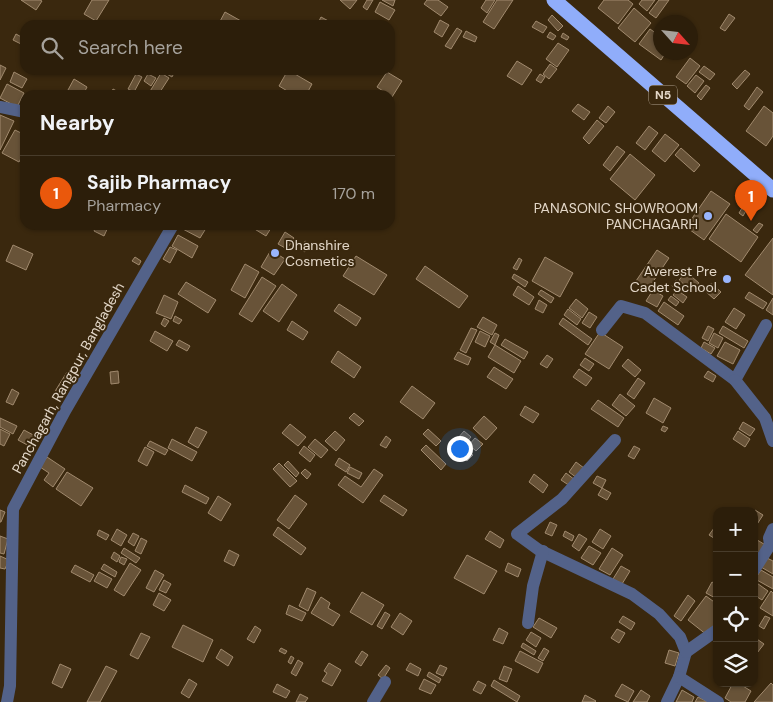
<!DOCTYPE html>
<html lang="en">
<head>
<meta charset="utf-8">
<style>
  :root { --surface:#2c1e0a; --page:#342713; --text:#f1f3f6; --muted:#a6a29c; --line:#483c2b; --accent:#ea580c }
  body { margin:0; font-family:"DM Sans",sans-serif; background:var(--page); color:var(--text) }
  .controls { position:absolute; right:15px; bottom:15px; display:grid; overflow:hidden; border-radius:10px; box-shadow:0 1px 4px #0004 }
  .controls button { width:45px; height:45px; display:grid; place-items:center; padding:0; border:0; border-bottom:1px solid var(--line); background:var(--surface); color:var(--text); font:25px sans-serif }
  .compass { position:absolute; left:653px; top:15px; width:45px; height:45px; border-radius:50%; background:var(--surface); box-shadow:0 1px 4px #0004; rotate:117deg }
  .you { position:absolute; left:459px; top:448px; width:18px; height:18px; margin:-12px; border:4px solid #fff; border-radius:50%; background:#1a73e8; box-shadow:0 0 0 8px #1a73e833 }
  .badge { display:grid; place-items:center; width:32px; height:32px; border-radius:50%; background:var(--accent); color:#fff; font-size:16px; font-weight:700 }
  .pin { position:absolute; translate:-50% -41px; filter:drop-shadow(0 1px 2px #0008) }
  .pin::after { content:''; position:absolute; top:26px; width:18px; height:15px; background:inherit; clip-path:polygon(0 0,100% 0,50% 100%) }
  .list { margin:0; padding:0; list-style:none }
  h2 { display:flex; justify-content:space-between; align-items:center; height:65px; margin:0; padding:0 20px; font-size:21px }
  h2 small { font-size:16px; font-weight:400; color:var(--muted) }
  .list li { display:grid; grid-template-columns:32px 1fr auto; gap:15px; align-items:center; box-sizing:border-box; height:75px; padding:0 20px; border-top:1px solid var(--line) }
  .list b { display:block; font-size:19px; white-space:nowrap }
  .list p { margin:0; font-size:16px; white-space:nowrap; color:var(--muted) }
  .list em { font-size:16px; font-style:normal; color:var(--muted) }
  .icon { flex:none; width:28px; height:28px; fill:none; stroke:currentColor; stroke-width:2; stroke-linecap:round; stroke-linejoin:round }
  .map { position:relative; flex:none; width:773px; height:702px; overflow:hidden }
  .search { position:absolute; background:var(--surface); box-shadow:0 1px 4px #0004; left:20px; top:20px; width:375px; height:55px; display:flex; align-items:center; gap:12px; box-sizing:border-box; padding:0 18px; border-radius:15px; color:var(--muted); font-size:19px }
  .panel { position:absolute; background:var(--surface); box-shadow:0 1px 4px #0004; left:20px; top:90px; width:375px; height:140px; border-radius:15px }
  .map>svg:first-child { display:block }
  .building { fill:#685338; stroke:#a18a6e }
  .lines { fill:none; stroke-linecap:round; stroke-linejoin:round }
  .minor { stroke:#536289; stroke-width:12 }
  .highway { stroke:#90adfa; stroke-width:15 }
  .poi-dot { fill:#99b5fd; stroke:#3a280e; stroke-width:2 }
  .labels { text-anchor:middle; stroke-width:4; stroke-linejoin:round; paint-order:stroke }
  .shield { fill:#3a280e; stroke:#b0a290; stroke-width:1 }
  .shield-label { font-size:12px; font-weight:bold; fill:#e3d7c8 }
  .poi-label { font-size:14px; fill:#e3d7c8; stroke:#3a280e; text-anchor:end }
  .street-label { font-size:14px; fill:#e3d7c8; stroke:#3a280e }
</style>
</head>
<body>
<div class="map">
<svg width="773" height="702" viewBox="0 0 773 702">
  <rect width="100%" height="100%" fill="#3a280e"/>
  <g class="building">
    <polygon points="21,0 40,0 42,1 36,10"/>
    <polygon points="92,0 109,0 96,21 84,14"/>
    <polygon points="340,0 357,0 350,9"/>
    <polygon points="367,0 373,0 367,10 363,7"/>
    <polygon points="382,0 395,0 393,6"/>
    <polygon points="427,0 438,0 448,7 441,16 424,4"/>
    <polygon points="486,0 495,0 487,13 481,8"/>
    <polygon points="497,0 513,0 494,29 483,22"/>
    <polygon points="604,0 628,0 633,4 618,24 598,8"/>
    <polygon points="642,0 655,0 647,11 639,4"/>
    <polygon points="659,0 669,0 656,18 649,13"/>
    <polygon points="380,2 395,10 389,20 375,12"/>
    <polygon points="634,8 651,23 635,42 618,28"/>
    <polygon points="225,12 241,21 239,25 218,25"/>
    <polygon points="729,14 735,18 725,31 720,28"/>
    <polygon points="552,15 563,26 558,31 548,20"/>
    <polygon points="321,17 336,25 317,25"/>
    <polygon points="440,20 449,25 442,37 434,32"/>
    <polygon points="536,21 547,27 543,33 532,27"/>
    <polygon points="457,28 462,31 451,49 445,46"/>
    <polygon points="650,29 660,36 660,52 666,52 661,60 639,44"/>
    <polygon points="466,31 477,37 475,42 463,37"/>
    <polygon points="550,32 556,36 553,40 547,37"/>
    <polygon points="563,33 569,37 567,40 561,37"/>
    <polygon points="16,34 25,39 25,46 13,40"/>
    <polygon points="558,43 569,50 557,67 546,59"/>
    <polygon points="690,58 700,66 686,84 676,77"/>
    <polygon points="517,61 532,70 522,85 507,76"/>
    <polygon points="550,64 557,69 549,79 543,74"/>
    <polygon points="0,65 6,68 0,80"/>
    <polygon points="704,66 715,74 710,80 699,72"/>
    <polygon points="167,70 175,71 172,77 165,73"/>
    <polygon points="288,70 312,84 306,95 294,95 279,86"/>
    <polygon points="745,70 750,74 737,89 732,84"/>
    <polygon points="14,72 27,79 22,88 10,82"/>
    <polygon points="387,72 402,81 392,97 377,87"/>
    <polygon points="161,73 169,78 158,95 152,95 149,93"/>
    <polygon points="136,74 142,77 134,92 128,89"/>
    <polygon points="148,74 156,78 151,86 144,81"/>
    <polygon points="540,74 545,77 541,83 536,80"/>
    <polygon points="696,75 704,81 695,93 687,86"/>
    <polygon points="74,79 87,87 83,95 76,95 68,90"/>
    <polygon points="7,84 24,93 17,107 0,98"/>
    <polygon points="706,85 710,88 701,100 697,96"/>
    <polygon points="757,87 763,92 749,110 744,106"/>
    <polygon points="113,89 124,95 110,95"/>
    <polygon points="578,104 590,112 584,120 572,111"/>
    <polygon points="608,106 615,112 606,123 599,118"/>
    <polygon points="764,106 773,113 773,136 766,146 746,131"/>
    <polygon points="0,115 14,121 0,150"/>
    <polygon points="597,120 604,126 589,144 583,138"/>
    <polygon points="649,126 658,133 645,150 636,143"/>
    <polygon points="15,130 25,135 25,151 19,162 2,153"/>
    <polygon points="665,134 679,145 665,162 652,151"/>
    <polygon points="617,146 625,152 610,171 603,165"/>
    <polygon points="681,148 700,165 694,172 675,155"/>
    <polygon points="630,154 655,175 635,200 610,179"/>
    <polygon points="711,191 730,204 704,240 686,227"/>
    <polygon points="738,192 745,196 743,200 735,196"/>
    <polygon points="745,203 749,205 743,216 739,213"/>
    <polygon points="726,214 758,237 741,262 709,239"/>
    <polygon points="759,223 763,225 757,233 753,230"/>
    <polygon points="97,225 109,225 104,236 94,231"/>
    <polygon points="180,225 208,225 200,238 179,227"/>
    <polygon points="248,225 273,225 266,236"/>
    <polygon points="285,232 294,238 287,249 278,244"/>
    <polygon points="178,235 198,246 192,258 172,246"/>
    <polygon points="773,238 773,295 745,275"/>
    <polygon points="305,241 310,245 305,252 300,248"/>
    <polygon points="13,245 33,254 26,270 6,261"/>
    <polygon points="170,247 177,250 170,263 163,259"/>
    <polygon points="271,250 285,259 274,275 261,267"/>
    <polygon points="657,250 669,258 648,289 636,281"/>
    <polygon points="356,256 387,275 374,295 343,276"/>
    <polygon points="135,257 141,261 139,265 132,261"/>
    <polygon points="545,257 573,273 560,297 532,281"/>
    <polygon points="519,258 522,260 517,270 513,268"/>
    <polygon points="245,264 259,272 245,298 231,290"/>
    <polygon points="425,266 468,296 459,308 416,279"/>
    <polygon points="686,272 699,283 693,292 679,280"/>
    <polygon points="514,274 528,282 525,287 512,278"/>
    <polygon points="262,277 276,286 252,322 239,314"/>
    <polygon points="676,280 679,282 675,288 672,286"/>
    <polygon points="186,282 216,300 208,313 178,294"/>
    <polygon points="711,283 721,292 714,299 704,290"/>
    <polygon points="282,284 297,295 279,322 263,311"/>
    <polygon points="518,286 534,297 529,305 513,295"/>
    <polygon points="541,290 554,298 551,303 538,294"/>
    <polygon points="653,290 663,296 657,307 646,301"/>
    <polygon points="677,290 687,297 683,303 673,295"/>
    <polygon points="749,292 767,303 763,309 745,298"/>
    <polygon points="164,295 178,302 171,319 156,313"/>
    <polygon points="671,296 679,302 676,306 668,300"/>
    <polygon points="773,298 773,315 766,310"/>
    <polygon points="576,299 588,309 582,318 569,308"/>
    <polygon points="539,300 547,305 543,313 535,309"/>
    <polygon points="664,302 684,316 678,325 658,311"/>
    <polygon points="339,304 361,318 356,326 334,311"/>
    <polygon points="734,308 745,315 736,329 725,322"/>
    <polygon points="568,309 581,319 577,325 564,315"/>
    <polygon points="589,312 597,317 590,328 582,323"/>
    <polygon points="175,316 182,320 179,324 173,321"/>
    <polygon points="483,317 497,325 492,335 477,327"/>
    <polygon points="164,318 169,321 165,327 161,324"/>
    <polygon points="563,318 592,339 588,345 559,324"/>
    <polygon points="292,321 308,332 303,340 287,330"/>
    <polygon points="708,326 714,329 708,341 702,338"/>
    <polygon points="723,326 748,341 744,348 719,333"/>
    <polygon points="471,328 477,330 466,353 460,350"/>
    <polygon points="155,331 173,341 167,351 150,341"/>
    <polygon points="480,331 490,336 485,347 475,342"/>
    <polygon points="600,332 623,347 609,369 585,354"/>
    <polygon points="495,333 499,335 495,345 490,342"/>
    <polygon points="714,333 723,338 718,348 709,343"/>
    <polygon points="505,339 528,352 524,359 501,345"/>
    <polygon points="179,340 190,346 187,351 176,345"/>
    <polygon points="704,342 715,348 711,354 701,348"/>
    <polygon points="725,342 740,350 733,364 717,356"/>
    <polygon points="495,345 521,361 514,373 488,357"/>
    <polygon points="338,351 361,367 354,378 331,362"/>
    <polygon points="458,352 471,358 468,365 454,359"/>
    <polygon points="547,355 553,359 547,368 540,364"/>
    <polygon points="585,358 594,364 589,371 580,365"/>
    <polygon points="628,359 641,370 635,377 622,366"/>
    <polygon points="494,367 513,379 506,389 487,377"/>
    <polygon points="579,369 592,378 586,386 573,377"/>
    <polygon points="118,371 119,383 111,384 110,372"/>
    <polygon points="708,371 716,376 713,382 704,377"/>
    <polygon points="67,372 73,375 61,397 54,393"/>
    <polygon points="638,378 645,383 634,399 627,394"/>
    <polygon points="412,386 435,403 423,419 400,402"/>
    <polygon points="12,389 19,393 13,405 6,402"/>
    <polygon points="620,394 635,406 626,416 612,405"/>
    <polygon points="654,398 671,408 663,423 646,413"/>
    <polygon points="598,400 624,418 618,427 591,409"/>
    <polygon points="525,406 539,414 533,423 520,415"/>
    <polygon points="354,413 364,421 359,426 349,418"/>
    <polygon points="484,416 497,428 486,440 473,428"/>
    <polygon points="0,418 17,426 13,434 0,427"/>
    <polygon points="743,422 755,429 750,436 739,429"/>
    <polygon points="290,424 306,437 298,446 282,433"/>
    <polygon points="663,426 668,428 665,432 661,430"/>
    <polygon points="196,427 207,432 198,448 188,442"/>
    <polygon points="0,429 10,434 4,446 0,444"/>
    <polygon points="428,429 441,441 436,446 423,434"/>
    <polygon points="24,430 37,437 31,447 18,440"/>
    <polygon points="335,431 345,440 336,451 325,441"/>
    <polygon points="464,431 471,437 465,444 458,438"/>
    <polygon points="738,431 750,439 745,447 733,439"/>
    <polygon points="386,436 391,440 386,448 380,445"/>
    <polygon points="475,438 483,444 476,451 469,445"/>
    <polygon points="172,439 197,452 192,461 168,448"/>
    <polygon points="315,439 328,450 321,458 308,447"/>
    <polygon points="150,441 168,450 165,455 147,446"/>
    <polygon points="458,441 473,455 467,461 452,448"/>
    <polygon points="426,445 446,464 441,470 421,450"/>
    <polygon points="304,446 315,455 310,462 299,453"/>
    <polygon points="634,446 640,449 634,459 628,456"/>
    <polygon points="145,447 154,452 147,466 138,461"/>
    <polygon points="47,457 65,469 53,487 44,480 49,473 40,467"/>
    <polygon points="339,458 350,465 346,472 335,465"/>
    <polygon points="288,461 299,473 296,477 284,465"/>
    <polygon points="576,462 584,468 577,478 569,472"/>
    <polygon points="279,463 297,481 290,487 273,469"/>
    <polygon points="350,467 362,473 359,479 347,473"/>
    <polygon points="305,469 311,474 307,479 301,473"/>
    <polygon points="374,469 383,475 363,503 338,485 345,476 361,487"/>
    <polygon points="67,472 93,488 81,506 56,489"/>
    <polygon points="566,473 575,480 570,486 561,480"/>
    <polygon points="534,474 548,485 543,493 529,482"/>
    <polygon points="597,476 606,480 602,488 593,483"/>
    <polygon points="185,485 209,498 206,504 182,492"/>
    <polygon points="602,488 611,493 607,500 598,495"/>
    <polygon points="295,495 307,504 289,529 277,520"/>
    <polygon points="384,495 407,510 403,516 380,501"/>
    <polygon points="218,496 231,504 221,521 208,513"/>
    <polygon points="0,510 5,512 1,522 0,522"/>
    <polygon points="755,510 763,515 754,529 754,511"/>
    <polygon points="550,522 557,525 552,536 545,533"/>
    <polygon points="717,524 717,540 709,535"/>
    <polygon points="278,527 306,548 301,555 273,535"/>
    <polygon points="117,529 127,535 121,546 111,540"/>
    <polygon points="600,529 611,536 603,549 592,542"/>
    <polygon points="99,530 109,535 106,540 97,535"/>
    <polygon points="490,531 504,540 500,548 485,539"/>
    <polygon points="565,531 574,536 572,541 563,536"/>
    <polygon points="133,533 139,536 134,546 128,542"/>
    <polygon points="579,534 587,539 579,551 572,546"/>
    <polygon points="0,536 8,539 4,554 0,553"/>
    <polygon points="141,538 147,541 141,554 135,551"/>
    <polygon points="754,538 767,546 754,566"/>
    <polygon points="589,546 601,553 593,565 581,558"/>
    <polygon points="124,548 140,558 136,563 121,553"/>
    <polygon points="612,548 623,555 610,575 599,569"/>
    <polygon points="229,550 239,555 234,566 224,561"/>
    <polygon points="114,552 120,556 117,562 111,558"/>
    <polygon points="467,555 497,571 484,594 454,578"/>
    <polygon points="0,556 9,560 5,569 0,568"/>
    <polygon points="121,557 127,559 124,565 119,562"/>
    <polygon points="767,558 773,561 773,574 761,567"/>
    <polygon points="130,563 141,570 124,596 114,590"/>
    <polygon points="508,563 521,569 518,577 505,571"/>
    <polygon points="104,564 117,572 115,577 101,569"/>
    <polygon points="75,565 94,575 90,582 71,572"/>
    <polygon points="621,566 630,571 622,584 613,579"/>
    <polygon points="155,570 164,575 154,592 146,588"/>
    <polygon points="761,570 773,577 773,589 755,579"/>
    <polygon points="99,572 112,579 107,588 94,581"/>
    <polygon points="164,580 171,584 166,593 159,590"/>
    <polygon points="754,581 768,591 762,600 754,595"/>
    <polygon points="712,582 717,585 717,599 706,593"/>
    <polygon points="307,588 316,592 308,611 299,606"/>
    <polygon points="771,591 773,593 773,616 760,608"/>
    <polygon points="362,592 384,605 372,625 350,612"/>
    <polygon points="159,593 171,600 164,611 153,605"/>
    <polygon points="688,595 695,601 681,621 674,616"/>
    <polygon points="706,596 717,604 717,622 707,635 688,620"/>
    <polygon points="321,597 330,603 328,608 340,615 333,626 311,613"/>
    <polygon points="289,605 306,613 302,621 286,614"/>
    <polygon points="385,612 390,615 382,629 377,626"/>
    <polygon points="400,613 412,621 403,635 391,627"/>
    <polygon points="623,616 635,623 631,630 619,622"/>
    <polygon points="765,616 770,618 764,629 759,626"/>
    <polygon points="539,618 557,628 551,638 533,627"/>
    <polygon points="183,625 213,640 203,662 172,647"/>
    <polygon points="255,626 261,630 254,643 247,639"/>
    <polygon points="499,628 508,633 503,644 493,640"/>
    <polygon points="617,629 625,633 619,643 611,638"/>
    <polygon points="531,632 541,638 536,647 526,640"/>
    <polygon points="141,633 150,637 138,659 130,655"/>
    <polygon points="754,637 764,644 754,657"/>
    <polygon points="523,643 536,651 534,655 521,647"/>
    <polygon points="281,648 287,651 285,654 279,651"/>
    <polygon points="544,648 549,651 543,661 538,658"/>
    <polygon points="221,649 233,657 228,666 216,658"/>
    <polygon points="669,650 679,653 675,666 665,663"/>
    <polygon points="362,651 368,655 361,666 355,662"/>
    <polygon points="520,651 543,663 538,673 515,661"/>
    <polygon points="291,656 294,658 291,664 288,662"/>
    <polygon points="298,660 303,663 296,676 291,673"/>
    <polygon points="329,663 341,670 332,686 322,681 327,673 324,671"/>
    <polygon points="410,663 421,669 418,676 406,670"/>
    <polygon points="60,664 71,669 62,688 52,683"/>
    <polygon points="386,665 390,668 383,679 378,675"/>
    <polygon points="440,665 447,668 443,676 436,673"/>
    <polygon points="106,666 117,671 100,702 87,702"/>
    <polygon points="504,666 512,669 507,682 499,679"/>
    <polygon points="429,672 441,679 439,683 427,676"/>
    <polygon points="189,679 197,684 189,698 181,693"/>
    <polygon points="424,679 436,685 431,694 419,689"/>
    <polygon points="494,680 520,696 517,702 491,686"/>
    <polygon points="478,681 486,685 481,694 473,690"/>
    <polygon points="733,683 738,683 751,691 745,702 731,702 725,698"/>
    <polygon points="771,683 773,685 773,702 754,702"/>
    <polygon points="277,684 290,691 286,698 273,692"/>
    <polygon points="622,684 634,691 628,702 615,696"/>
    <polygon points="641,690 650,696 647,702 633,702"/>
    <polygon points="682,690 694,697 692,702 676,702"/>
    <polygon points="300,694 308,698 305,702 296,702"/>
    <polygon points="585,695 596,701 595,702 582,702"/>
    <polygon points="698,697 708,702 695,702"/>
  </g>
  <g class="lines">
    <g class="minor">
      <polyline points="0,107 25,112"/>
      <polyline points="602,330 621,306 645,313 735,380 766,325"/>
      <polyline points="735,380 765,418 773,441"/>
      <polyline points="615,440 562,499 517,534 539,550 632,594 659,614 680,637 686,652 679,677 667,702"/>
      <polyline points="754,570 770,545 769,538 773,529"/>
      <polyline points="528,623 533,586 543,551"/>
      <polyline points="686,652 717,630"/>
      <polyline points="679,677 718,702"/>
      <polyline points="7,702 10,686 13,509 65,411 173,225"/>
      <polyline points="373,702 385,682"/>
    </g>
    <polyline class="highway" points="554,0 773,190"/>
  </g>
  <g class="poi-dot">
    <circle cx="708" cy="216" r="5"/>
    <circle cx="275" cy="253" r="5"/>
    <circle cx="727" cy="279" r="5"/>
  </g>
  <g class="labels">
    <rect class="shield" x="649" y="85.5" width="28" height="19" rx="4"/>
    <g class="shield-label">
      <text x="663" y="99">N5</text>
    </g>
    <g class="poi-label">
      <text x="698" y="213">PANASONIC SHOWROOM<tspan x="698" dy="16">PANCHAGARH</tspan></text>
      <text x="285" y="250" text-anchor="start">Dhanshire<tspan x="285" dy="16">Cosmetics</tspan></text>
      <text x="717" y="276">Averest Pre<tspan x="717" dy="16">Cadet School</tspan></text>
    </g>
    <g class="street-label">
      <text transform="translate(68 378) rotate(-61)" y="5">Panchagarh, Rangpur, Bangladesh</text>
    </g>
  </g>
</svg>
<div class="controls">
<button>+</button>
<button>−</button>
<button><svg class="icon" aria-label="locate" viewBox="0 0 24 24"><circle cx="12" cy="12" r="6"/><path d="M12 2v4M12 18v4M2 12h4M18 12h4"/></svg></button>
<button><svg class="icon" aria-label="layers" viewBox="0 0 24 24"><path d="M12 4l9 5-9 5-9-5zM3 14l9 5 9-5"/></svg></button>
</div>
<svg class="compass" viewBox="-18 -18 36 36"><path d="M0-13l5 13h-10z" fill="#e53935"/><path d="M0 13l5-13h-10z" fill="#a6a29c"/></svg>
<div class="you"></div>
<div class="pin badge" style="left:751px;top:221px">1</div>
<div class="search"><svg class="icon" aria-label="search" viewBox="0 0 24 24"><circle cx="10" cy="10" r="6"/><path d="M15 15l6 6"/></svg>Search here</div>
<section class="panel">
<h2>Nearby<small></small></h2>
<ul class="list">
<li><span class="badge">1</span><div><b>Sajib Pharmacy</b><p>Pharmacy</p></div><em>170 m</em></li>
</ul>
</section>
</div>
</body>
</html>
